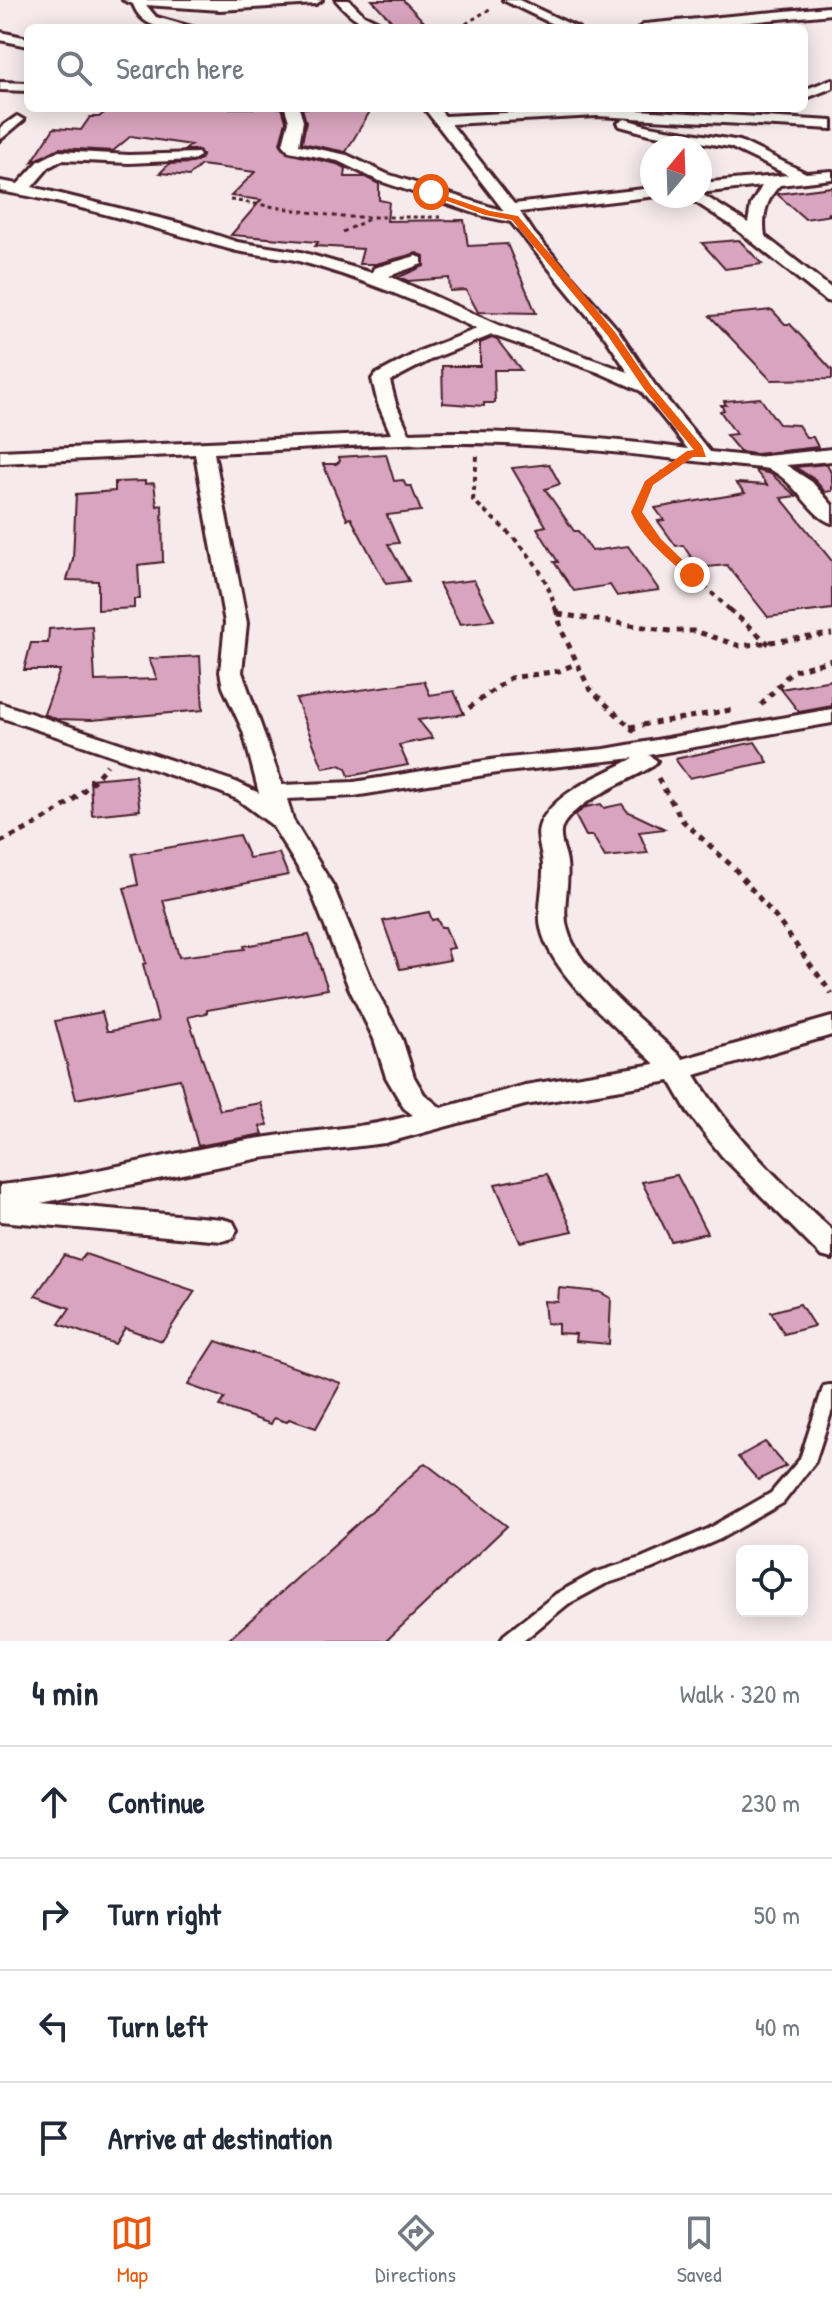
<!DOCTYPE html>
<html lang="en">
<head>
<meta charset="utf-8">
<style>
  :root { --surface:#fff; --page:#f2f2f3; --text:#1f2937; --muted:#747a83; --line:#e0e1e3; --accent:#ea580c }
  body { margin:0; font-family:"Patrick Hand",sans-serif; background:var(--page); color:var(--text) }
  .controls { position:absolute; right:24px; bottom:24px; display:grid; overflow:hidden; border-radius:12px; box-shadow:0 4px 20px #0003 }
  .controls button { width:72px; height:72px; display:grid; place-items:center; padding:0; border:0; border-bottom:2px solid var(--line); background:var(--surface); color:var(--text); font:40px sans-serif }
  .compass { position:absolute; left:640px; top:136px; width:72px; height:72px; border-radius:50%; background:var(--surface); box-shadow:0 4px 20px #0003; rotate:19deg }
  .stop { position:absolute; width:24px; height:24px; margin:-18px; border:6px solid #ea580c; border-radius:50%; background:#fff }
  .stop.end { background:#ea580c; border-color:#fff; box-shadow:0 2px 8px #0008 }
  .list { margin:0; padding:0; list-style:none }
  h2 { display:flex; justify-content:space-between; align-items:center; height:104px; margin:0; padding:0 32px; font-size:34px }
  h2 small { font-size:26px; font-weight:400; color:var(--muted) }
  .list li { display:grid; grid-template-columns:52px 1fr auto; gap:24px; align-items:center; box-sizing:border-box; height:112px; padding:0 32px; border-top:2px solid var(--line) }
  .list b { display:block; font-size:30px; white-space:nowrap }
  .list em { font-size:26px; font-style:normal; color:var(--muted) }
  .icon { flex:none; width:44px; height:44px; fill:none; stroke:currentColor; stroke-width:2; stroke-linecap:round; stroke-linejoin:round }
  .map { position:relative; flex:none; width:832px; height:1641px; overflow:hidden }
  .search { position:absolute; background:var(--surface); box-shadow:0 4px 20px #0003; left:24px; right:24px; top:24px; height:88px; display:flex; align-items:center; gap:20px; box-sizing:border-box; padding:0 28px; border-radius:12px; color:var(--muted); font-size:30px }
  .sheet { height:552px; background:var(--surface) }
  nav { display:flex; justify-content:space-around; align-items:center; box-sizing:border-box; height:112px; border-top:2px solid var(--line); background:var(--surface); font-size:22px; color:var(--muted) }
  nav a { display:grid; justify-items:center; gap:4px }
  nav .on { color:var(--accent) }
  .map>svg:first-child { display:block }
  .building { fill:#d8a4bf; stroke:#4a1f2b; stroke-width:2 }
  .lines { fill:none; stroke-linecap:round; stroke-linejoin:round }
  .service-casing { stroke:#4a1f2b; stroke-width:6 }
  .minor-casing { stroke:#4a1f2b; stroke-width:6 }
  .path-far2 { stroke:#4a1f2b; stroke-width:3; stroke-dasharray:4 4; stroke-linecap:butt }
  .path-far1 { stroke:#4a1f2b; stroke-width:4; stroke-dasharray:5 5; stroke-linecap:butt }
  .path { stroke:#4a1f2b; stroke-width:5; stroke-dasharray:6 6; stroke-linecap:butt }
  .service { fill:#fdfcf7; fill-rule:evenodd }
  .minor { fill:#fdfcf7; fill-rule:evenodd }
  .route { fill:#ea580c }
</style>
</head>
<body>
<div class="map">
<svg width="832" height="1641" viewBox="0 0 832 1641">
  <rect width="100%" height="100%" fill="#f6eaec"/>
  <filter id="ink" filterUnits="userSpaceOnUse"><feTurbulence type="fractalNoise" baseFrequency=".0125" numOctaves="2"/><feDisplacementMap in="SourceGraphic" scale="16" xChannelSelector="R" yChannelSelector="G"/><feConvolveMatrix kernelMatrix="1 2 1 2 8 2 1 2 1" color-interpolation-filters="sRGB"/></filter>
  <g filter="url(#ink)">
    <g class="building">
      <polygon points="372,0 403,0 430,28 398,28"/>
      <polygon points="110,108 282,108 286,121 280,143 287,153 337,164 346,168 345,177 365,177 379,184 379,200 389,202 387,221 464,220 468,246 507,244 536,313 478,312 466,290 450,291 449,278 408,281 399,277 424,266 424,256 417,253 376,264 359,264 363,249 315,246 318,242 231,235 261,200 231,196 255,172 201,165 189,176 160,173 169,164 193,163 201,159 202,154 198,150 185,150 191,145 131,136 113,151 59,148 32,162 54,128 81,130 90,117 99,117"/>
      <polygon points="302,108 372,108 346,152 302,143 306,122"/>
      <polygon points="832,187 832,215 805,219 777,194"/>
      <polygon points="739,240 762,264 725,269 702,243"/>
      <polygon points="772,310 785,324 790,324 832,370 832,379 771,380 710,316"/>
      <polygon points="492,338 497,340 521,370 494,370 495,403 484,403 484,406 443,403 442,366 480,366 480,343"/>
      <polygon points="760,398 779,424 798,425 806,437 813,437 818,447 756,454 740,452 726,435 736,434 720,411 724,410 721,405 726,405 724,401"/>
      <polygon points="386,454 394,481 403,480 406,486 411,486 421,511 387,515 399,543 388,544 409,581 386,584 351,518 347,519 323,464 336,464 340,461 339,457"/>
      <polygon points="549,464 560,484 545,489 574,531 578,531 592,551 628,546 659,590 617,596 610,585 574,591 554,562 558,562 537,528 546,526 512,468"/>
      <polygon points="827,464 832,475 832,491 825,492 814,479 795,467"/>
      <polygon points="755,470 771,474 796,496 781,498 832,561 832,609 768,617 727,565 698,568 683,545 676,546 658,521 664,520 655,508 745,493 736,483 767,485"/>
      <polygon points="145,481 145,484 154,483 157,506 162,505 163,562 138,565 140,599 134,599 134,608 98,610 98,581 67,580 73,559 76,494 115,491 115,482"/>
      <polygon points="474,580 494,620 460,624 439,584"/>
      <polygon points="92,626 95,681 157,679 149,659 200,656 203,710 92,720 56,719 44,714 60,670 24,670 31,643 48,643 49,629"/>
      <polygon points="832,680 832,706 799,712 781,689"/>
      <polygon points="424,681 430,695 454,691 464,714 418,720 433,738 399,745 408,765 349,776 346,768 340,765 323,768 296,699"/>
      <polygon points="755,742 768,762 689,778 675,759"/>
      <polygon points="135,775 140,810 92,815 90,779"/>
      <polygon points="601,804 604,808 622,804 627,811 665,829 639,832 648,853 605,857 593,836 586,836 575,815 586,807"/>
      <polygon points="239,835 249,858 279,853 288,875 163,900 179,957 245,949 244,946 309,935 328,989 207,1010 207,1013 188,1017 220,1110 261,1103 268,1125 260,1126 263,1134 198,1146 180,1079 76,1099 55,1021 102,1012 107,1031 111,1031 158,1021 143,964 146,963 124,888 138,885 132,854"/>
      <polygon points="429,912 432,920 437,919 441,927 445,927 454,948 447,949 450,960 400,969 383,921"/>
      <polygon points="547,1174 573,1231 520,1242 495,1184"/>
      <polygon points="677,1175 707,1233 671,1241 642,1182"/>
      <polygon points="85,1254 195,1291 162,1341 125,1328 115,1344 59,1324 70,1308 35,1296 64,1255 80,1260"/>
      <polygon points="559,1288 600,1292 611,1298 609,1344 575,1341 576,1334 558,1333 558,1324 546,1323 544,1301 558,1302"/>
      <polygon points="800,1304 814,1326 784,1334 771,1312"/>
      <polygon points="216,1341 341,1383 316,1428 289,1419 287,1422 274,1418 271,1424 220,1406 225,1398 188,1385"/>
      <polygon points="765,1442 786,1466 758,1480 738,1457"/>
      <polygon points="425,1463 507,1526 386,1641 227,1641"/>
    </g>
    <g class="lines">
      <defs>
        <polygon id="service" points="830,1385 832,1385 832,1410 815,1462 783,1503 720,1539 651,1569 605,1584 568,1604 523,1641 501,1641 504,1635 556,1594 594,1573 641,1558 708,1529 771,1493 800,1459 822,1391 824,1386"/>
        <g id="minor">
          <path d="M123 0H322L316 4 220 10 146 5 156 17 195 28C171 28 143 32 133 4Z"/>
          <path d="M336 0H349L364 15 391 28C366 28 352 19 336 0Z"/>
          <polygon points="503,0 519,0 578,28 561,28"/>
          <polygon points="828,7 832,8 832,14 686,28 639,28 645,24"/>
          <polygon points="0,32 28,38 28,46 0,40"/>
          <polygon points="832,79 832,88 804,99 804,90"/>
          <polygon points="0,82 28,83 28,91 0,90"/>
          <path d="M285 108H299L303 121 299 145 347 155 387 174 504 211 424 108H438L445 116 601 108 832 121V129L597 116 451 124 514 204 652 188V196H657L520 212 534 233 618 330 654 384 710 452 756 457 832 449V461L786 465 812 482 832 505V523C809 517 791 471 762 468 659 458 555 442 452 443 373 443 293 450 214 453L247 623 242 672 282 785 354 782 497 759 605 749 832 709V723L649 755 657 761 653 766C628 781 581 799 565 822 555 835 566 850 567 863 570 886 561 909 568 931 580 973 651 1028 683 1059L832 1017V1035L695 1075C731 1135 781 1183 832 1230V1259L821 1256 722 1156 689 1114 670 1081 525 1105 385 1143 260 1158 41 1203 222 1219 233 1222 237 1230 233 1238 222 1241 0 1221V1185C88 1177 173 1151 261 1138 312 1130 363 1129 413 1115L404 1108 386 1077 374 1039 349 988 309 886 272 825 237 799 220 792 0 717V703L236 782 259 793 243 731 223 687 220 672 225 623 195 454 0 463V451L391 434 378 404 372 379 375 375 422 350 477 329C418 302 359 277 295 260 274 255 251 255 229 249 153 228 79 204 0 191V181L18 184 39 161 59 151 129 155 198 153 200 156 193 160 129 163 62 160 49 167 32 187 183 224 237 242 301 252 372 273 374 268 416 256 422 258V264L389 276 498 325 628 372 605 337 511 222 483 216 377 180 338 161 289 151 283 144 289 121ZM492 335 598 372 641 391 688 449C596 437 502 429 409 433L396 404 390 381 434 358ZM634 758C605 774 566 787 546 814 531 833 542 845 543 866 544 887 537 908 541 928 552 978 620 1029 655 1064L525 1085 441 1108 424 1094 414 1077 402 1039 375 988 333 886 293 820 287 799 354 796 497 773Z"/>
          <polygon points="17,116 24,120 0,140 0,128"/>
          <path d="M625 119 649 126 740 141 806 173 832 171V179L780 185C766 199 762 217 765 236L832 289V302L826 301 731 225 686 196H700V193L748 223 751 205 762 186 700 193V183L788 175 730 147 649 134 620 126 618 123Z"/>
        </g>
      </defs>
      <use href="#service" class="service-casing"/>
      <use href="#minor" class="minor-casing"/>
      <g class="path-far2">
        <polyline points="459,28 493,7"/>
        <polyline points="230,200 341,217 440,217"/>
        <polyline points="827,213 832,215"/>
        <polyline points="343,232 371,218"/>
      </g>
      <g class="path-far1">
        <path d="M477 456 473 500C512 537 542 557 556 611"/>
        <polyline points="664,472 649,484 637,512 658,543 731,611"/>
      </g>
      <g class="path">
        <polyline points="556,609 562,631 589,688 635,732"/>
        <polyline points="729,609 769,644"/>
        <polyline points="558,614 670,631 695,631 740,646 832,634"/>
        <polyline points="761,705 792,671 832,660"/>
        <polyline points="469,708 510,678 559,671 577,663"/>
        <polyline points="630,727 731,710"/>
        <polyline points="658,778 682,820 734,868 777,919 832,994"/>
        <path d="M0 842C44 822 77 803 107 765"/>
      </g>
      <use href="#service" class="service"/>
      <use href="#minor" class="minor"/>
    </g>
  </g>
  <path class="route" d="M428 190 490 211 518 216 615 332 651 385 702 446 706 457H693L653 485 642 512 661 539 696 573V577H688C669 559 641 538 631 512L645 481 687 451 694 450 644 389 608 336 512 220 485 215 428 194Z"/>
</svg>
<div class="controls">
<button><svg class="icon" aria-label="locate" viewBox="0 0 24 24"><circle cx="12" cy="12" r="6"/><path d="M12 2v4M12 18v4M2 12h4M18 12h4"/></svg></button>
</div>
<svg class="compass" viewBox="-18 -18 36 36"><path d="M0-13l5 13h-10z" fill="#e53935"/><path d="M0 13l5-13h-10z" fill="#747a83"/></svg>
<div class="stop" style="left:431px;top:192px"></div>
<div class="stop end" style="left:692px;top:575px"></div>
<div class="search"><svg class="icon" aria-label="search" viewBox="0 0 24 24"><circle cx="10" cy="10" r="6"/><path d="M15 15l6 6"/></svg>Search here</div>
</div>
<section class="sheet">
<h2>4 min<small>Walk · 320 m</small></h2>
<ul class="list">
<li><svg class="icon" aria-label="ahead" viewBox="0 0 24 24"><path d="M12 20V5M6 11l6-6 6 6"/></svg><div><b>Continue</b></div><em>230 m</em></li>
<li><svg class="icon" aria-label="right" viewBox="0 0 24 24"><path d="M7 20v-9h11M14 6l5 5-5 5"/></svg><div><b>Turn right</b></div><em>50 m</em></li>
<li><svg class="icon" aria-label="left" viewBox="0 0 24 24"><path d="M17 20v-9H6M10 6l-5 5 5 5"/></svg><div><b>Turn left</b></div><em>40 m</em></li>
<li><svg class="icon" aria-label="arrive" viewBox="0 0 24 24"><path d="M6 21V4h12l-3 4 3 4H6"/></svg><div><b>Arrive at destination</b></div></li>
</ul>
</section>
<nav>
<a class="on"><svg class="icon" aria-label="map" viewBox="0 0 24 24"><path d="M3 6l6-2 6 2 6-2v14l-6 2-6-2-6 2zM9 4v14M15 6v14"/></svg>Map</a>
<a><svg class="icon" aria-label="directions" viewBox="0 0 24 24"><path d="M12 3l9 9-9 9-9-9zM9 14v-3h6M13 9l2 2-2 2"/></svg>Directions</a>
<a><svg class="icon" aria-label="saved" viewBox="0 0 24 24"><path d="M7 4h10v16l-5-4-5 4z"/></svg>Saved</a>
</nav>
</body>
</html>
